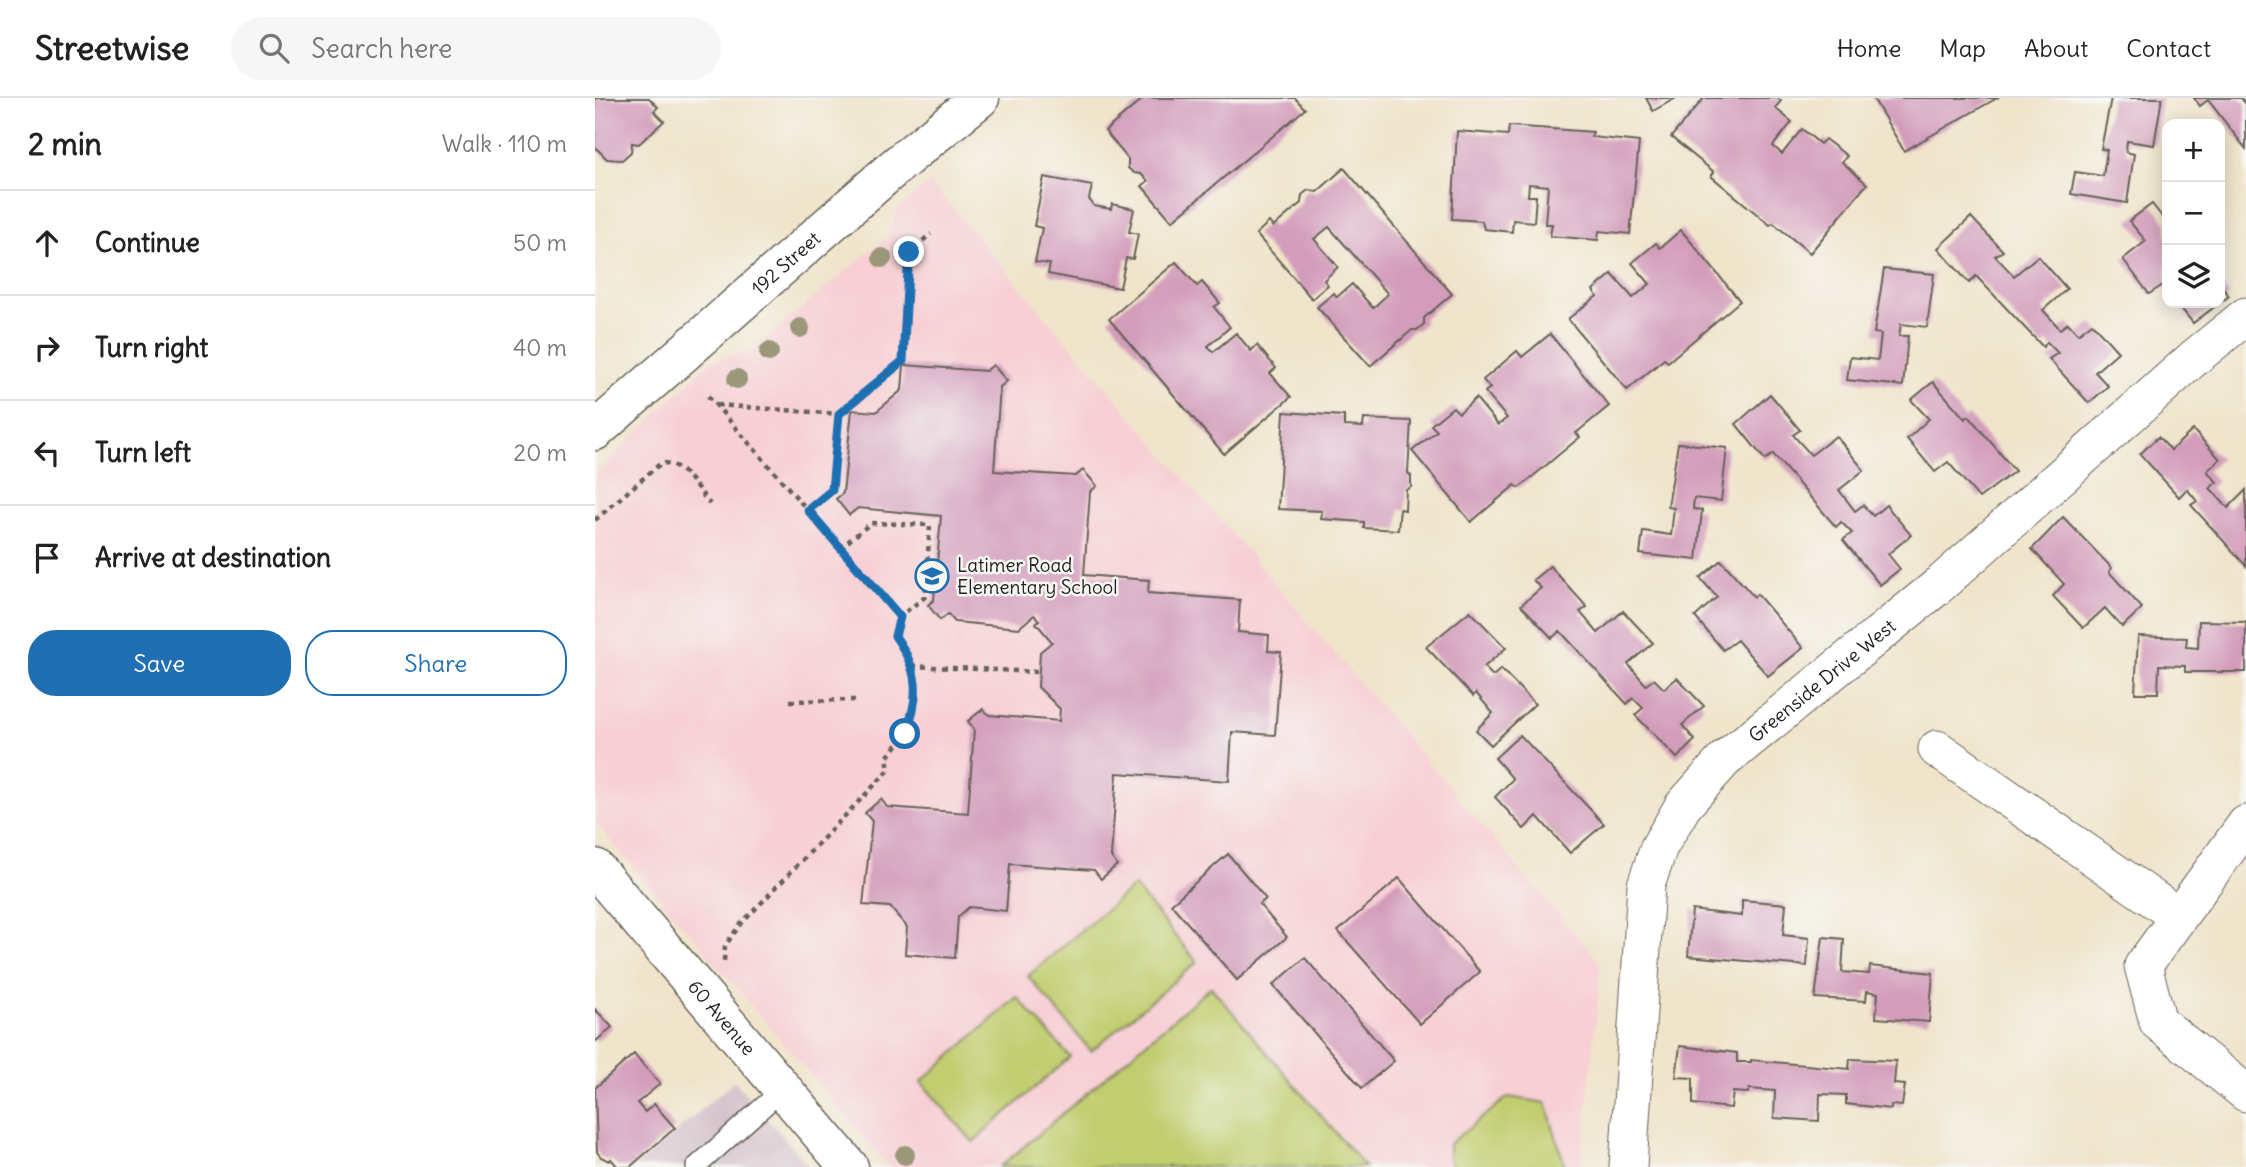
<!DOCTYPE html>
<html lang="en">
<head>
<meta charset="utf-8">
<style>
  :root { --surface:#fff; --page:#f6f6f6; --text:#222; --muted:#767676; --line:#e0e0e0; --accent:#1f6fb2 }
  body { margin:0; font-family:Delius,sans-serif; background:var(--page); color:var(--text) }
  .controls { position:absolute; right:21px; top:21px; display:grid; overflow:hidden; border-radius:14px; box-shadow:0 4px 18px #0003 }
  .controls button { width:63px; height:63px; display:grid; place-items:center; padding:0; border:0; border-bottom:2px solid var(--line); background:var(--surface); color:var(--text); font:35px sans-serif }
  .stop { position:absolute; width:21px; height:21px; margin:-16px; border:5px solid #1f6fb2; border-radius:50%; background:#fff }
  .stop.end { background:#1f6fb2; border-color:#fff; box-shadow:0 2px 7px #0008 }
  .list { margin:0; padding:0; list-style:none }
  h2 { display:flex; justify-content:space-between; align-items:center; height:91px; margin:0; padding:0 28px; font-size:30px }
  h2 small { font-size:23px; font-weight:400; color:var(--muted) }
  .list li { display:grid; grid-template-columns:46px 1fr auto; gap:21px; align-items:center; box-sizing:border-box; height:105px; padding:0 28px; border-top:2px solid var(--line) }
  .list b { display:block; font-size:26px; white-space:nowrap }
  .list em { font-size:23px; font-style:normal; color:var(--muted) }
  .actions { display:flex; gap:14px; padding:21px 28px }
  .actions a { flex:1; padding:16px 0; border:2px solid var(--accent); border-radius:28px; text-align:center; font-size:24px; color:var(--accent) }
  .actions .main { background:var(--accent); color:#fff }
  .icon { flex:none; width:38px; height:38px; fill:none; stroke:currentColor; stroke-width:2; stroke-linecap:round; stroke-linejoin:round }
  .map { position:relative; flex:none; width:1651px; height:1069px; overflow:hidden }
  header { display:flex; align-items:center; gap:42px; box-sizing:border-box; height:98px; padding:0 35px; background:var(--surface); border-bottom:2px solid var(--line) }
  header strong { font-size:33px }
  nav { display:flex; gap:38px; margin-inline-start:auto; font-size:24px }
  .search { width:490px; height:63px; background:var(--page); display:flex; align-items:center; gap:18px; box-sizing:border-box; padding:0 24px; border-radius:38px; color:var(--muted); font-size:26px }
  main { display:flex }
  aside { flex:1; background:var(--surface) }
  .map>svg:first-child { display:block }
  .built { fill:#f7cfd4 }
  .industrial { fill:#d2bdc8 }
  .green { fill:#c1ce70; stroke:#6e7546; stroke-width:2 }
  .building { fill:#d39cbb }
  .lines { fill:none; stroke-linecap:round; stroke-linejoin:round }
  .service-casing { stroke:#666259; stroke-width:22 }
  .minor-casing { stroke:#666259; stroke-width:39 }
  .tertiary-casing { stroke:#666259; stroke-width:41 }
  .secondary-casing { stroke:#666259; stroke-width:41 }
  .path { stroke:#666259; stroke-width:4.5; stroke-dasharray:5 5; stroke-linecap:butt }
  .service { stroke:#fff; stroke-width:19 }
  .minor { stroke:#fff; stroke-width:37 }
  .tertiary { stroke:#fff; stroke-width:38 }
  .secondary { stroke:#fff; stroke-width:38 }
  .tree { fill:#9b987a }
  .route { stroke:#1f6fb2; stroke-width:9 }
  .labels { text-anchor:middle; stroke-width:5; stroke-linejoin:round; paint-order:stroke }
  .street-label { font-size:19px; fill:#1c1c1c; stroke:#f6f6f2 }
  .poi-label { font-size:19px; fill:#1c1c1c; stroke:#f6f6f2; text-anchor:start }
</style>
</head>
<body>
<header>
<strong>Streetwise</strong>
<div class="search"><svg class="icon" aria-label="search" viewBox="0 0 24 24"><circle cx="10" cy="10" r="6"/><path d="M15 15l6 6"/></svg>Search here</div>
<nav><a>Home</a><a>Map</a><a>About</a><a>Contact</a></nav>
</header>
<main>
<aside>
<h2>2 min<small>Walk · 110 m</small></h2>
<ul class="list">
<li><svg class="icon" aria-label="ahead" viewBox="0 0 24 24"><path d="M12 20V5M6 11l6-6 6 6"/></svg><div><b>Continue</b></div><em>50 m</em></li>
<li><svg class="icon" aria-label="right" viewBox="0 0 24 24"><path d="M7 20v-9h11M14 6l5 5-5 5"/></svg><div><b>Turn right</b></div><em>40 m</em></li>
<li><svg class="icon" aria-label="left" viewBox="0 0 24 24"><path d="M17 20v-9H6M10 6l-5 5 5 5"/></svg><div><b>Turn left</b></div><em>20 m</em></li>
<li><svg class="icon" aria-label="arrive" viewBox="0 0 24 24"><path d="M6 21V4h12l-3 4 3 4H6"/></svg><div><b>Arrive at destination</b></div></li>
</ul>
<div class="actions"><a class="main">Save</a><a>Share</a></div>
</aside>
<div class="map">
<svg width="1651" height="1069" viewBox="0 0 1651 1069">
  <rect width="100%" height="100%" fill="#f6f6f2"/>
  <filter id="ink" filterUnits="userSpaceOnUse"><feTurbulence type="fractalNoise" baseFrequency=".0143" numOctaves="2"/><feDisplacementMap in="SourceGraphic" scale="14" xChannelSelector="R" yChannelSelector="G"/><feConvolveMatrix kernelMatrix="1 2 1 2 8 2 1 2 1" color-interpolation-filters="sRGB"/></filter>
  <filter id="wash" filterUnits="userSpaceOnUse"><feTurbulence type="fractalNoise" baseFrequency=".00686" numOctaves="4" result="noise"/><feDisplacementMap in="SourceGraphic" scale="28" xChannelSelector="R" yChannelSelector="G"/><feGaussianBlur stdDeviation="1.57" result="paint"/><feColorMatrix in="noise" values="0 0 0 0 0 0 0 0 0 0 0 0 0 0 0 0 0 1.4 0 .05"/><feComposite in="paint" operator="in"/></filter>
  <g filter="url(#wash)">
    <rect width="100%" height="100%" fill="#f0e4ca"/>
    <polygon class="built" points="335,84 1006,866 986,1069 294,1069 0,724 0,377 116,263 155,253 293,138 303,111"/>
    <polygon class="industrial" points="139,983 214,1069 41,1069"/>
    <g class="green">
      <polygon points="539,788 602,864 496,953 433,878"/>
      <polygon points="616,889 770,1069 405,1069"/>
      <polygon points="422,899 475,959 378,1044 326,984"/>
      <polygon points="913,999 951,1005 970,1069 859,1069 854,1062 854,1046"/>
    </g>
    <g id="blocks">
      <g class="building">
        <polygon points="0,0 54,0 63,9 59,13 69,23 44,46 37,45 36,54 27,62 12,61 0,49"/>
        <polygon points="549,0 700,0 710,11 577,123 547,88 553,83 546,76 539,75 533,70 533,61 510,33"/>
        <polygon points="1051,0 1081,0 1058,13"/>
        <polygon points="1109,0 1182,0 1186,3 1180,10 1197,24 1178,48 1187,56 1207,31 1225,46 1230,41 1252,58 1247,64 1272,86 1215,155 1178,125 1175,127 1116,78 1119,74 1076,39"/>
        <polygon points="1278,0 1402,0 1309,53"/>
        <polygon points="1516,0 1567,0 1559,47 1532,43 1531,54 1539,56 1532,105 1476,96 1480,74 1508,78 1512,52 1506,51"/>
        <polygon points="1599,0 1646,0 1651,6 1651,51 1613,2 1605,8"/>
        <polygon points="914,28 998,34 996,39 1044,44 1035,136 1004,133 1003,142 955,138 957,126 950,126 953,88 934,86 933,98 941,98 939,124 918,122 917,134 889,131 887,123 857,121 862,33 913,37"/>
        <polygon points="749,70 857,196 829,220 829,226 822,232 817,232 775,268 722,209 739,195 742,199 757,186 778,210 793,196 734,129 719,141 743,169 729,182 733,187 717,201 661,136 674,124 678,129 706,105 707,97 713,92 722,94"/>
        <polygon points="449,79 497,88 494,101 499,108 516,111 517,106 539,111 534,134 543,136 538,161 531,160 525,190 453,176 455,166 440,164 447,130 439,128"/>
        <polygon points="1557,106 1572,125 1572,192 1568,187 1554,196 1528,161 1551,143 1534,123"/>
        <polygon points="1376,119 1408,153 1400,158 1419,178 1443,158 1472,191 1448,212 1465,231 1473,225 1483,236 1497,225 1523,254 1500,274 1513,288 1494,305 1454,261 1463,255 1452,244 1448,249 1381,178 1374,185 1343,150"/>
        <polygon points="1086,132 1145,203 1073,264 1069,261 1032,292 973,221 1002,198 998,192 1017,176 1038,200 1055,186 1037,165 1061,145 1065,150"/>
        <polygon points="581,164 602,188 607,184 625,205 619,209 635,229 613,248 618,254 641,235 656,253 662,247 681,270 675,275 696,299 629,356 514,221"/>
        <polygon points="1289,171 1339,176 1332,229 1306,226 1304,238 1313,238 1308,288 1252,282 1255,259 1283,262 1286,236 1279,235"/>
        <polygon points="1625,185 1634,198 1598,225 1582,205 1625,205"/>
        <polygon points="955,236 1014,308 981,335 985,339 924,390 920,387 876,424 817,353 842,333 836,327 858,309 864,315 881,300 903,327 912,320 890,294 895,290 888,282 922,253 927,259"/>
        <polygon points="309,267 391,273 398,267 412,283 405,289 399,373 481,378 488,372 502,388 495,394 489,477 554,482 553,495 645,502 643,534 674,537 673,553 686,554 680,637 637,634 634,683 522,675 516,759 522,767 506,781 499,772 415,766 411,813 374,809 363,819 360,860 310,856 312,829 295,809 268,807 277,723 270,715 286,701 292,709 373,715 379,631 373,623 388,611 394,617 464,623 465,611 443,589 445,554 457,544 441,525 444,522 439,517 424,530 360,524 353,516 345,522 333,507 339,502 346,418 263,410 254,417 241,401 248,395 257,312 281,314 307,292"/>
        <polygon points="1338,284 1370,321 1374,318 1420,373 1384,400 1353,364 1340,374 1312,341 1334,321 1316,302"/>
        <polygon points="1175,296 1205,332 1198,337 1216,357 1241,338 1269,372 1244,392 1260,413 1268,407 1278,418 1291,407 1316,437 1293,456 1305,471 1285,487 1248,442 1257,435 1246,424 1241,429 1178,356 1170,362 1141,326"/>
        <polygon points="689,314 749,318 749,328 768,329 769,321 816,323 813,375 816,378 816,389 811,392 810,412 805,411 803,432 769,430 769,424 726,421 727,413 683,411"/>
        <polygon points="1598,332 1625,361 1612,373 1622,384 1615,390 1633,410 1651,392 1651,468 1596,407 1602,403 1592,391 1584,399 1545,356 1563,339 1576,352"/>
        <polygon points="1083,345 1132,350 1126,403 1099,400 1098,411 1107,412 1102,462 1045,456 1048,433 1076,437 1079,410 1073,409"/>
        <polygon points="1468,419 1517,470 1514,474 1547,510 1527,529 1510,510 1488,530 1458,498 1469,486 1437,451"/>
        <polygon points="1126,462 1159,499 1162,496 1208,550 1173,578 1142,542 1128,552 1100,519 1122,499 1105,480"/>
        <polygon points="955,468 992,509 985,514 1003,535 1028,513 1058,545 1033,566 1051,587 1059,581 1069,591 1082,580 1109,608 1087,627 1100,642 1082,660 1040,617 1048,610 1038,600 1032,606 965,533 957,540 926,507 946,490 938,482"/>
        <polygon points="875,513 911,550 889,569 898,578 906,571 940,606 896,647 881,632 898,615 881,595 878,598 831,549"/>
        <polygon points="1604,523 1651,524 1651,574 1590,574 1590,568 1564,567 1563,595 1540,595 1543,538 1592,540 1591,549 1603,550"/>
        <polygon points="925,637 1009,726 975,755 942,718 929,731 900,699 918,681 900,660"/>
        <polygon points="633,756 671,801 664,806 692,839 642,882 576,806"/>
        <polygon points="804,780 885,874 825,926 743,833"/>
        <polygon points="1147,802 1191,806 1188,837 1214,840 1212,868 1093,858 1097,812 1147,818"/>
        <polygon points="1228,839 1249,841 1247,874 1274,876 1275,868 1338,875 1334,924 1281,920 1283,895 1272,893 1271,903 1220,900"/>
        <polygon points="710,860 799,963 767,990 678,887"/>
        <polygon points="0,911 17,929 0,944"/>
        <polygon points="1085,948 1142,955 1142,964 1156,964 1156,962 1254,971 1255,961 1301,963 1299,986 1310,987 1307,1008 1296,1007 1296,1011 1251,1006 1251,997 1225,996 1224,1023 1179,1020 1180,993 1154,991 1153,995 1138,994 1136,1010 1098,1006 1098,980 1081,979"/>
        <polygon points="39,956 65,986 42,1005 50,1014 59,1006 80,1030 35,1069 23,1069 16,1061 14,1063 6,1059 2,1054 0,990"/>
      </g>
    </g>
  </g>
  <g filter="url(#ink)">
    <use href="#blocks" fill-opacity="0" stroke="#666259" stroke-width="2"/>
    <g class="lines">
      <defs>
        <polyline id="service" points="101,1069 188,991"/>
        <g id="minor">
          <polyline points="1342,651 1583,818"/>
          <polyline points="1651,726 1548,868 1563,924 1651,995"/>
          <path id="s1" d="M1033 1069 1051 787 1064 749 1088 708 1129 662 1342 489 1599 260 1651 218"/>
        </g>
        <g id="tertiary">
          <path id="s2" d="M0 770 254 1069"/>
        </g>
        <g id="secondary">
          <path id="s3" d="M0 333 301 68 385 0"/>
        </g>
      </defs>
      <use href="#service" class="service-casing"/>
      <use href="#minor" class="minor-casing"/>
      <use href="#tertiary" class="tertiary-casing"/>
      <use href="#secondary" class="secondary-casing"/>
      <g class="path">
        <path d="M113 298 305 518 300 538C330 579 327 622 292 659L294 672 144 828 130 848 129 863"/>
        <polyline points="122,307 244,316 237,392 213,412"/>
        <polyline points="244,316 308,263 314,154 336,136"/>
        <path d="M0 422 66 365C87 363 102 391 115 406"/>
        <polyline points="245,450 276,425 335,427 330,499 305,518"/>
        <polyline points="317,568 444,574"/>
        <polyline points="195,603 260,602"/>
      </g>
      <use href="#service" class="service"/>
      <use href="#minor" class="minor"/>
      <use href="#tertiary" class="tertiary"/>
      <use href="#secondary" class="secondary"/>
    </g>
    <g class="tree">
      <circle cx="287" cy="160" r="10"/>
      <circle cx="205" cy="230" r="10"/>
      <circle cx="174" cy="254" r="10"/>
      <circle cx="142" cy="281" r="10"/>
      <circle cx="310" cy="1057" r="10"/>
    </g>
  </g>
  <g class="lines" filter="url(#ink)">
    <path class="route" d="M310 636C326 598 324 572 300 538L305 519 213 412 237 392 244 316 308 263 314 154"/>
  </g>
  <defs>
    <symbol id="school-ring" viewBox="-11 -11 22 22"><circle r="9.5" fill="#f6f6f2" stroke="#1f6fb2" stroke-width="1.5"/><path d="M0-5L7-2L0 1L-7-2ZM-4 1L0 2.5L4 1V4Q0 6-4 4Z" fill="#1f6fb2"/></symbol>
  </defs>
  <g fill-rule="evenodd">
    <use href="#school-ring" x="318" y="459" width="38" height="38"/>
  </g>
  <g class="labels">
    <g class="street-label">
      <text dy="7" stroke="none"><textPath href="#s3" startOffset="254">192 Street</textPath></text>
      <text dy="7" stroke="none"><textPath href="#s1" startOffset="558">Greenside Drive West</textPath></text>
      <text dy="7" stroke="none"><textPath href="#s2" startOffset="196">60 Avenue</textPath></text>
    </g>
    <g class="poi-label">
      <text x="362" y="474">Latimer Road<tspan x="362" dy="22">Elementary School</tspan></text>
    </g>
  </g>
</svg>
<div class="controls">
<button>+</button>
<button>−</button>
<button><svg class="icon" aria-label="layers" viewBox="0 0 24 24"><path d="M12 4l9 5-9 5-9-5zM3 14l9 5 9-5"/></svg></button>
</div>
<div class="stop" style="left:310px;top:636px"></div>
<div class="stop end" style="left:314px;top:154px"></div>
</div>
</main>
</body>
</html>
